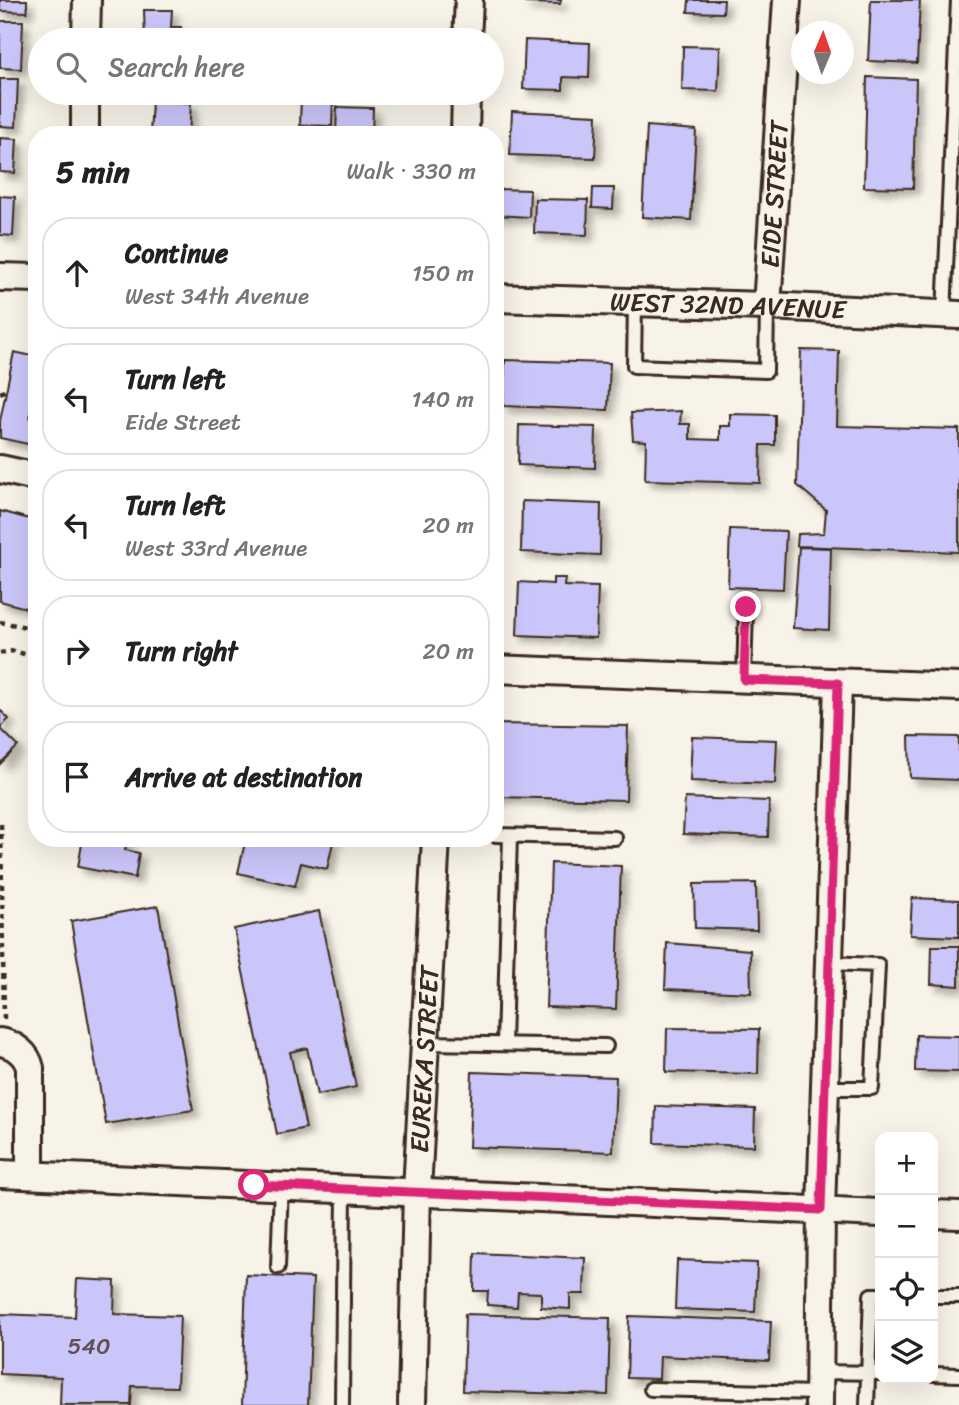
<!DOCTYPE html>
<html lang="en">
<head>
<meta charset="utf-8">
<style>
  :root { --surface:#fff; --page:#f2f2f2; --text:#222; --muted:#767676; --line:#e0e0e0 }
  body { margin:0; font-family:Sriracha,sans-serif; background:var(--page); color:var(--text) }
  .controls { position:absolute; right:21px; bottom:21px; display:grid; overflow:hidden; border-radius:14px; box-shadow:0 7px 28px #0002 }
  .controls button { width:63px; height:63px; display:grid; place-items:center; padding:0; border:0; border-bottom:2px solid var(--line); background:var(--surface); color:var(--text); font:35px sans-serif }
  .compass { position:absolute; left:791px; top:21px; width:63px; height:63px; border-radius:50%; background:var(--surface); box-shadow:0 7px 28px #0002; rotate:2deg }
  .stop { position:absolute; width:21px; height:21px; margin:-16px; border:5px solid #db2777; border-radius:50%; background:#fff }
  .stop.end { background:#db2777; border-color:#fff; box-shadow:0 2px 7px #0008 }
  .list { margin:0; padding:0; list-style:none }
  h2 { display:flex; justify-content:space-between; align-items:center; height:91px; margin:0; padding:0 28px; font-size:30px }
  h2 small { font-size:23px; font-weight:400; color:var(--muted) }
  .list li { display:grid; grid-template-columns:46px 1fr auto; gap:21px; align-items:center; box-sizing:border-box; height:112px; margin:0 14px 14px; padding:0 14px; border:2px solid var(--line); border-radius:28px }
  .list b { display:block; font-size:26px; white-space:nowrap }
  .list p { margin:0; font-size:23px; white-space:nowrap; color:var(--muted) }
  .list em { font-size:23px; font-style:normal; color:var(--muted) }
  .icon { flex:none; width:38px; height:38px; fill:none; stroke:currentColor; stroke-width:2; stroke-linecap:round; stroke-linejoin:round }
  .map { position:relative; flex:none; width:959px; height:1405px; overflow:hidden }
  .search { position:absolute; background:var(--surface); box-shadow:0 7px 28px #0002; left:28px; top:28px; width:476px; height:77px; display:flex; align-items:center; gap:18px; box-sizing:border-box; padding:0 24px; border-radius:38px; color:var(--muted); font-size:26px }
  .panel { position:absolute; background:var(--surface); box-shadow:0 7px 28px #0002; left:28px; top:126px; width:476px; height:721px; border-radius:28px }
  .map>svg:first-child { display:block }
  .building { fill:#cbc6f9; stroke:#3b2a1e; stroke-width:2; filter:url(#shadow) }
  .lines { fill:none; stroke-linecap:round; stroke-linejoin:round }
  .service-casing { stroke:#3b2a1e; stroke-width:18 }
  .minor-casing { stroke:#3b2a1e; stroke-width:32 }
  .path { stroke:#3b2a1e; stroke-width:4.5; stroke-dasharray:5 5; stroke-linecap:butt }
  .service { stroke:#f7f3e8; stroke-width:12 }
  .minor { stroke:#f7f3e8; stroke-width:26 }
  .route { stroke:#db2777; stroke-width:9 }
  .labels { text-anchor:middle; stroke-width:5; stroke-linejoin:round; paint-order:stroke }
  .number-label { font-size:23px; fill:#5f5155 }
  .street-label { font-size:26px; fill:#3b2a1e; stroke:#f7f3e8 }
</style>
</head>
<body>
<div class="map">
<svg width="959" height="1405" viewBox="0 0 959 1405">
  <defs>
    <filter id="shadow"><feDropShadow dx="6" dy="6" stdDeviation="3.5" flood-color="#0004"/></filter>
  </defs>
  <rect width="100%" height="100%" fill="#f7f3e8"/>
  <filter id="ink" filterUnits="userSpaceOnUse"><feTurbulence type="fractalNoise" baseFrequency=".0143" numOctaves="2"/><feDisplacementMap in="SourceGraphic" scale="14" xChannelSelector="R" yChannelSelector="G"/><feConvolveMatrix kernelMatrix="1 2 1 2 8 2 1 2 1" color-interpolation-filters="sRGB"/></filter>
  <g filter="url(#ink)">
    <g class="building">
      <polygon points="0,0 27,0 27,12 0,11"/>
      <polygon points="525,0 561,0 560,4 525,3"/>
      <polygon points="689,0 724,0 723,13 688,12"/>
      <polygon points="871,0 920,0 917,63 868,61"/>
      <polygon points="144,10 172,10 171,27 181,27 181,40 145,40"/>
      <polygon points="0,21 23,21 21,69 0,68"/>
      <polygon points="332,30 379,32 379,40 332,40"/>
      <polygon points="525,40 590,43 589,78 563,77 563,90 523,89"/>
      <polygon points="683,46 720,47 718,91 682,90"/>
      <polygon points="867,77 916,79 913,188 864,187"/>
      <polygon points="0,79 18,79 16,127 0,126"/>
      <polygon points="301,96 333,97 332,126 300,125"/>
      <polygon points="152,101 191,103 189,135 150,135"/>
      <polygon points="337,107 373,108 372,135 336,135"/>
      <polygon points="512,111 597,115 595,158 510,155"/>
      <polygon points="647,126 696,130 691,220 642,217"/>
      <polygon points="0,138 17,139 15,173 0,172"/>
      <polygon points="593,188 614,188 613,209 592,208"/>
      <polygon points="497,189 530,190 529,217 496,215"/>
      <polygon points="0,196 15,197 13,236 0,235"/>
      <polygon points="535,199 588,200 587,235 534,233"/>
      <polygon points="801,350 839,351 837,426 959,429 959,552 797,546 798,534 824,533 826,510 797,485"/>
      <polygon points="14,352 37,357 37,403 33,402 30,419 37,420 37,446 0,438 0,421"/>
      <polygon points="505,360 610,363 608,410 503,406"/>
      <polygon points="681,411 680,424 690,424 690,439 720,440 720,426 730,426 730,414 775,415 775,445 761,445 760,483 645,480 646,441 633,440 631,413"/>
      <polygon points="519,425 596,427 595,468 518,465"/>
      <polygon points="522,501 601,504 600,555 521,552"/>
      <polygon points="0,511 37,521 37,611 0,601"/>
      <polygon points="730,529 786,531 783,589 728,587"/>
      <polygon points="799,547 831,548 829,630 793,628"/>
      <polygon points="553,578 565,578 564,586 598,587 596,638 517,635 519,582 553,584"/>
      <polygon points="0,710 9,719 0,728 18,746 0,764"/>
      <polygon points="495,724 628,726 626,800 495,797"/>
      <polygon points="909,736 959,737 959,780 910,778"/>
      <polygon points="692,737 777,740 775,784 690,781"/>
      <polygon points="685,798 769,801 768,837 683,834"/>
      <polygon points="83,838 128,838 125,850 139,853 135,878 78,867"/>
      <polygon points="246,838 334,838 327,869 301,863 295,886 238,873"/>
      <polygon points="551,863 621,866 616,1009 546,1007"/>
      <polygon points="756,883 757,930 695,928 694,884"/>
      <polygon points="912,898 959,900 959,937 910,935"/>
      <polygon points="158,906 193,1110 106,1124 71,921"/>
      <polygon points="319,911 356,1087 317,1095 307,1048 290,1052 306,1128 277,1134 234,929"/>
      <polygon points="667,943 750,950 751,993 665,989"/>
      <polygon points="932,946 959,946 959,986 931,984"/>
      <polygon points="667,1028 759,1029 758,1074 666,1072"/>
      <polygon points="916,1035 959,1036 959,1072 915,1071"/>
      <polygon points="472,1072 616,1077 613,1152 469,1147"/>
      <polygon points="656,1106 755,1109 754,1146 655,1143"/>
      <polygon points="475,1253 585,1258 584,1294 570,1294 570,1309 541,1307 541,1293 518,1292 517,1307 487,1305 488,1291 474,1291"/>
      <polygon points="677,1260 757,1263 755,1312 675,1309"/>
      <polygon points="246,1275 313,1278 308,1405 242,1405"/>
      <polygon points="77,1279 115,1281 114,1314 180,1316 177,1387 132,1386 131,1405 60,1405 61,1377 0,1374 0,1314 75,1317"/>
      <polygon points="465,1314 610,1318 608,1395 463,1391"/>
      <polygon points="629,1316 771,1321 769,1361 660,1356 659,1379 627,1378"/>
    </g>
    <g class="lines">
      <defs>
        <g id="service">
          <polyline points="635,303 634,366 766,371 767,306"/>
          <polyline points="944,314 958,0"/>
          <polyline points="744,679 746,607"/>
          <polyline points="495,835 615,838"/>
          <polyline points="425,1043 606,1046"/>
          <polyline points="504,1044 510,836"/>
          <polyline points="825,1088 872,1088 878,965 829,963"/>
          <polyline points="278,1267 281,1186"/>
          <polyline points="933,1296 959,1296"/>
          <polyline points="819,1372 880,1373"/>
          <polyline points="933,1374 959,1375"/>
          <polyline points="651,1389 819,1393"/>
          <polyline points="342,1405 344,1189"/>
          <polyline points="867,1405 871,1295 880,1295"/>
        </g>
        <g id="minor">
          <polyline points="86,40 87,0"/>
          <polyline points="467,40 469,0"/>
          <polyline points="85,135 85,93"/>
          <polyline points="465,135 466,93"/>
          <polyline points="0,277 37,278"/>
          <path id="s1" d="M495 298 767 306 959 315"/>
          <path id="s2" d="M767 306 787 0"/>
          <polyline points="0,469 37,477"/>
          <polyline points="495,669 959,687"/>
          <path d="M0 1042C14 1044 27 1054 30 1068V1175"/>
          <polyline points="0,1174 880,1213"/>
          <polyline points="933,1214 959,1215"/>
          <path id="s3" d="M412 1405 417 1191 436 838"/>
          <polyline points="819,1405 821,1210 838,683"/>
        </g>
      </defs>
      <use href="#service" class="service-casing"/>
      <use href="#minor" class="minor-casing"/>
      <g class="path">
        <polyline points="0,393 7,390"/>
        <polyline points="0,622 37,629"/>
        <polyline points="0,653 14,651 37,658"/>
        <polyline points="1,824 4,1020"/>
      </g>
      <use href="#service" class="service"/>
      <use href="#minor" class="minor"/>
    </g>
  </g>
  <g class="lines" filter="url(#ink)">
    <polyline class="route" points="254,1185 821,1210 838,683 744,680 746,607"/>
  </g>
  <g class="labels">
    <g class="number-label">
      <text x="89" y="1354">540</text>
    </g>
    <g class="street-label">
      <text dy="9" stroke="none"><textPath href="#s2" startOffset="112">EIDE STREET</textPath></text>
      <text dy="9" stroke="none"><textPath href="#s1" startOffset="233">WEST 32ND AVENUE</textPath></text>
      <text dy="9" stroke="none"><textPath href="#s3" startOffset="346">EUREKA STREET</textPath></text>
    </g>
  </g>
</svg>
<div class="controls">
<button>+</button>
<button>−</button>
<button><svg class="icon" aria-label="locate" viewBox="0 0 24 24"><circle cx="12" cy="12" r="6"/><path d="M12 2v4M12 18v4M2 12h4M18 12h4"/></svg></button>
<button><svg class="icon" aria-label="layers" viewBox="0 0 24 24"><path d="M12 4l9 5-9 5-9-5zM3 14l9 5 9-5"/></svg></button>
</div>
<svg class="compass" viewBox="-18 -18 36 36"><path d="M0-13l5 13h-10z" fill="#e53935"/><path d="M0 13l5-13h-10z" fill="#767676"/></svg>
<div class="stop" style="left:254px;top:1185px"></div>
<div class="stop end" style="left:746px;top:607px"></div>
<div class="search"><svg class="icon" aria-label="search" viewBox="0 0 24 24"><circle cx="10" cy="10" r="6"/><path d="M15 15l6 6"/></svg>Search here</div>
<section class="panel">
<h2>5 min<small>Walk · 330 m</small></h2>
<ul class="list">
<li><svg class="icon" aria-label="ahead" viewBox="0 0 24 24"><path d="M12 20V5M6 11l6-6 6 6"/></svg><div><b>Continue</b><p>West 34th Avenue</p></div><em>150 m</em></li>
<li><svg class="icon" aria-label="left" viewBox="0 0 24 24"><path d="M17 20v-9H6M10 6l-5 5 5 5"/></svg><div><b>Turn left</b><p>Eide Street</p></div><em>140 m</em></li>
<li><svg class="icon" aria-label="left" viewBox="0 0 24 24"><path d="M17 20v-9H6M10 6l-5 5 5 5"/></svg><div><b>Turn left</b><p>West 33rd Avenue</p></div><em>20 m</em></li>
<li><svg class="icon" aria-label="right" viewBox="0 0 24 24"><path d="M7 20v-9h11M14 6l5 5-5 5"/></svg><div><b>Turn right</b></div><em>20 m</em></li>
<li><svg class="icon" aria-label="arrive" viewBox="0 0 24 24"><path d="M6 21V4h12l-3 4 3 4H6"/></svg><div><b>Arrive at destination</b></div></li>
</ul>
</section>
</div>
</body>
</html>
